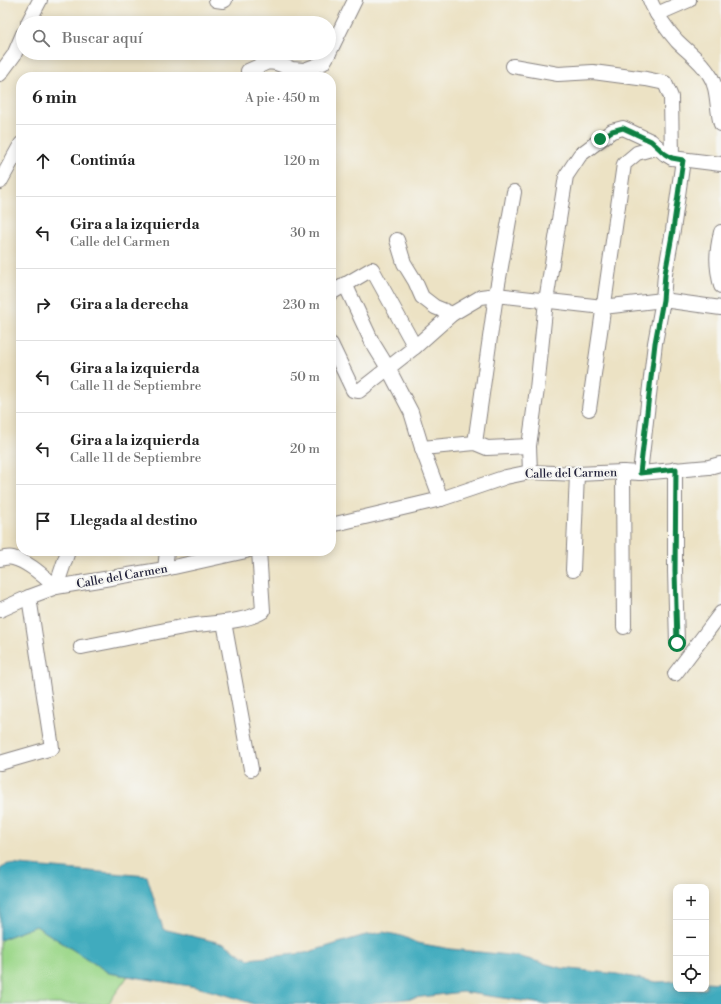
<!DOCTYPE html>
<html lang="es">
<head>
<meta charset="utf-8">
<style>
  :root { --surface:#fff; --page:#f6f6f6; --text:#222; --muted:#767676; --line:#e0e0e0 }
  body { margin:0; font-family:"Libre Bodoni",serif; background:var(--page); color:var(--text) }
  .controls { position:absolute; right:12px; bottom:12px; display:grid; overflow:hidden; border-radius:8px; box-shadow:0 2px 10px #0003 }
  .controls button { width:36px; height:36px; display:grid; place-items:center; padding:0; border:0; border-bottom:1px solid var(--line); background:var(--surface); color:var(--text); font:20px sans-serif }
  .stop { position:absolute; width:12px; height:12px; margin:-9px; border:3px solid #0b8043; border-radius:50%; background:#fff }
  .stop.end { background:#0b8043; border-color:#fff; box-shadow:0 1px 4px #0008 }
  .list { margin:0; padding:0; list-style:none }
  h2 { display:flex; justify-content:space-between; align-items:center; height:52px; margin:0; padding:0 16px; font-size:17px }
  h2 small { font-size:13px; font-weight:400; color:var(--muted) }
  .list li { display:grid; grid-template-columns:26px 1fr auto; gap:12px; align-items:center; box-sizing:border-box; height:72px; padding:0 16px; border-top:1px solid var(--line) }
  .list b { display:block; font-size:15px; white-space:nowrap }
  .list p { margin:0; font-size:13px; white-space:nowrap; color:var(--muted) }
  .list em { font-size:13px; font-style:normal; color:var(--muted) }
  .icon { flex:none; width:22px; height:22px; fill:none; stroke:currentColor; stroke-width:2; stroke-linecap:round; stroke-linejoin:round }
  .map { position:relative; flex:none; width:721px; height:1004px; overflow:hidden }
  .search { position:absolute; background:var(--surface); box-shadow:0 2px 10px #0003; left:16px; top:16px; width:320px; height:44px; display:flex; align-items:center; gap:10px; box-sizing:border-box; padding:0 14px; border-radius:22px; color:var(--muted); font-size:15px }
  .panel { position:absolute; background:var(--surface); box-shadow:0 2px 10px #0003; left:16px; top:72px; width:320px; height:484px; border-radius:16px }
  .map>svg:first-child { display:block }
  .green { fill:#9dd88b; stroke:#607d63 }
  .water { fill:#3fabbe; stroke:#30667c }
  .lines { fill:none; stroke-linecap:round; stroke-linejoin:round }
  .minor-casing { stroke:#878280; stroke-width:16 }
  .minor { stroke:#fff; stroke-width:14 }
  .route { stroke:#0b8043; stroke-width:5 }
  .labels { text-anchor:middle; stroke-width:4; stroke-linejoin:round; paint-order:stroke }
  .street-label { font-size:12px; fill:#22223b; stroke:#f6f6f2 }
</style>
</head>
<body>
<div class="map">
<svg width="721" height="1004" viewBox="0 0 721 1004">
  <rect width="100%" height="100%" fill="#f6f6f2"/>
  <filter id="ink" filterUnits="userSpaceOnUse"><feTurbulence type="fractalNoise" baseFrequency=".025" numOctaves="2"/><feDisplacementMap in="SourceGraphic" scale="8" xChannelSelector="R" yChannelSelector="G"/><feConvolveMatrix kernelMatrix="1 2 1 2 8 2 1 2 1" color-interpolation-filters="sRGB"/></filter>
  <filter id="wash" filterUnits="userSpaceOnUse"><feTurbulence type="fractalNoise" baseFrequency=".012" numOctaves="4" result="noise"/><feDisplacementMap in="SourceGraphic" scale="16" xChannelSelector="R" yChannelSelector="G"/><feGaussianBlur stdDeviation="0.9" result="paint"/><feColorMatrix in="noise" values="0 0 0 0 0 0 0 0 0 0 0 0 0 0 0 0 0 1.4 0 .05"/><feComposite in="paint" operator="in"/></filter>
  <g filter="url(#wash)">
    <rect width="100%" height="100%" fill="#ece2c4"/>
    <polygon class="green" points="36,926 109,973 128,976 108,1004 0,1004 0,940"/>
    <polygon class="water" points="8,864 147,876 163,929 225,944 248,959 305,953 362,936 383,932 402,936 417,943 451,949 517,956 561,968 617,974 656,982 676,981 676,989 706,989 706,982 721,983 721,1004 543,1004 462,992 365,1004 254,1004 226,995 196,987 109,973 36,926 0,940 0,869"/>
  </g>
  <g filter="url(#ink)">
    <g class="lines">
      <defs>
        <g id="minor">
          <polyline points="216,0 223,1 225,0"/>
          <path d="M650 0C655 13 668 31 677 41 688 52 701 61 709 74 719 88 716 108 721 124"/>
          <polyline points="657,14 689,0"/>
          <polyline points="28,23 40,0"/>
          <polyline points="329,53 355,0"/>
          <polyline points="513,66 558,74 593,72 646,79 665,83 671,97 672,158"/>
          <polyline points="248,71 268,62 276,63 292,69 304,70 323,63 329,53"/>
          <polyline points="0,74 14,55 23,34"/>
          <polyline points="0,182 21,144"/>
          <path d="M721 232C716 253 716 265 721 286"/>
          <polyline points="397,240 404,263 415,281 422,297 435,307 452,314"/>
          <polyline points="345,284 372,342 388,368 411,412 422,448 441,499"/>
          <polyline points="331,293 372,269 415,347"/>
          <polyline points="331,344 353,390 359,391 415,347 452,314 481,297 496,295 603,307 663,300 721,308"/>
          <polyline points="589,409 624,164 637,153 658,147"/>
          <polyline points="475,443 496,295 514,192"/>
          <polyline points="422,448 475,443 487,448 529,446"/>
          <polyline points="675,469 675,571 677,643"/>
          <polyline points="530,472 529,446 537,389 546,301 566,176 580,155 612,131 623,128 651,141 665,154 672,158 721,164"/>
          <polyline points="623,472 624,627"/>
          <polyline points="640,473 655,343 663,300 665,274 673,230 683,160"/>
          <polyline points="331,525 441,499 506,477 530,472 577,474 623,472 640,473 709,467 720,464"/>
          <path d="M0 559C4 558 9 557 13 558 29 562 44 577 56 587L68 551"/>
          <polyline points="165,569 167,551"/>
          <polyline points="573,570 577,474"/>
          <polyline points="0,610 29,597 56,587 165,569 246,551"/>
          <polyline points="224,622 251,769"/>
          <path d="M81 647C115 641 149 633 183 627 204 623 246 623 263 611L259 551"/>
          <polyline points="675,674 721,613"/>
          <polyline points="0,763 52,748 29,597"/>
        </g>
      </defs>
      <use href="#minor" class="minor-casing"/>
      <use href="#minor" class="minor"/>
    </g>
  </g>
  <g class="lines" filter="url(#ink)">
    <polyline class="route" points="600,139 612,131 623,128 651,141 665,154 672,158 683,160 673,230 665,274 663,300 655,343 640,473 676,469 675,571 677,643"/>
  </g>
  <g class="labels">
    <g class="street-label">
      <text transform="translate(571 473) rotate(-1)" y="4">Calle del Carmen</text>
      <text transform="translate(122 576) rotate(-10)" y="4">Calle del Carmen</text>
    </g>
  </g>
</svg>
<div class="controls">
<button>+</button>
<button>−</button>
<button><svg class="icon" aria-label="locate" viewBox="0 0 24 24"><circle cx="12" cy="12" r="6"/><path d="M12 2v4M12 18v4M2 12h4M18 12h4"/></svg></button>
</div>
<div class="stop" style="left:677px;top:643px"></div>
<div class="stop end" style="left:600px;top:139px"></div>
<div class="search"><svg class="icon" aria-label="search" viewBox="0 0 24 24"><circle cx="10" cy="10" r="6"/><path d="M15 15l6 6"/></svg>Buscar aquí</div>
<section class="panel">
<h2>6 min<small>A pie · 450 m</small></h2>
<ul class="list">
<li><svg class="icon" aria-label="ahead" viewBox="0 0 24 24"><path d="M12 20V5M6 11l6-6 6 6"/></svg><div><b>Continúa</b></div><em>120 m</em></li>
<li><svg class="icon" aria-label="left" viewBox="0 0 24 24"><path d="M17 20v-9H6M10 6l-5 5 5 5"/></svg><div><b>Gira a la izquierda</b><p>Calle del Carmen</p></div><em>30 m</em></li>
<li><svg class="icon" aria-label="right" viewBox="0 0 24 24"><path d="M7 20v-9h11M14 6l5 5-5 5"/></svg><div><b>Gira a la derecha</b></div><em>230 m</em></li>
<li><svg class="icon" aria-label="left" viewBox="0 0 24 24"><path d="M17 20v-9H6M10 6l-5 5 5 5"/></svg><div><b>Gira a la izquierda</b><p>Calle 11 de Septiembre</p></div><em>50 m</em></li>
<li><svg class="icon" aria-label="left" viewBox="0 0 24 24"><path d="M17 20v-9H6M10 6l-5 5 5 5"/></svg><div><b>Gira a la izquierda</b><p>Calle 11 de Septiembre</p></div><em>20 m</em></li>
<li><svg class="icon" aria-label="arrive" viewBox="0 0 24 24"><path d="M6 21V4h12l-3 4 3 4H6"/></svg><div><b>Llegada al destino</b></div></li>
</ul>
</section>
</div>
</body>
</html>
